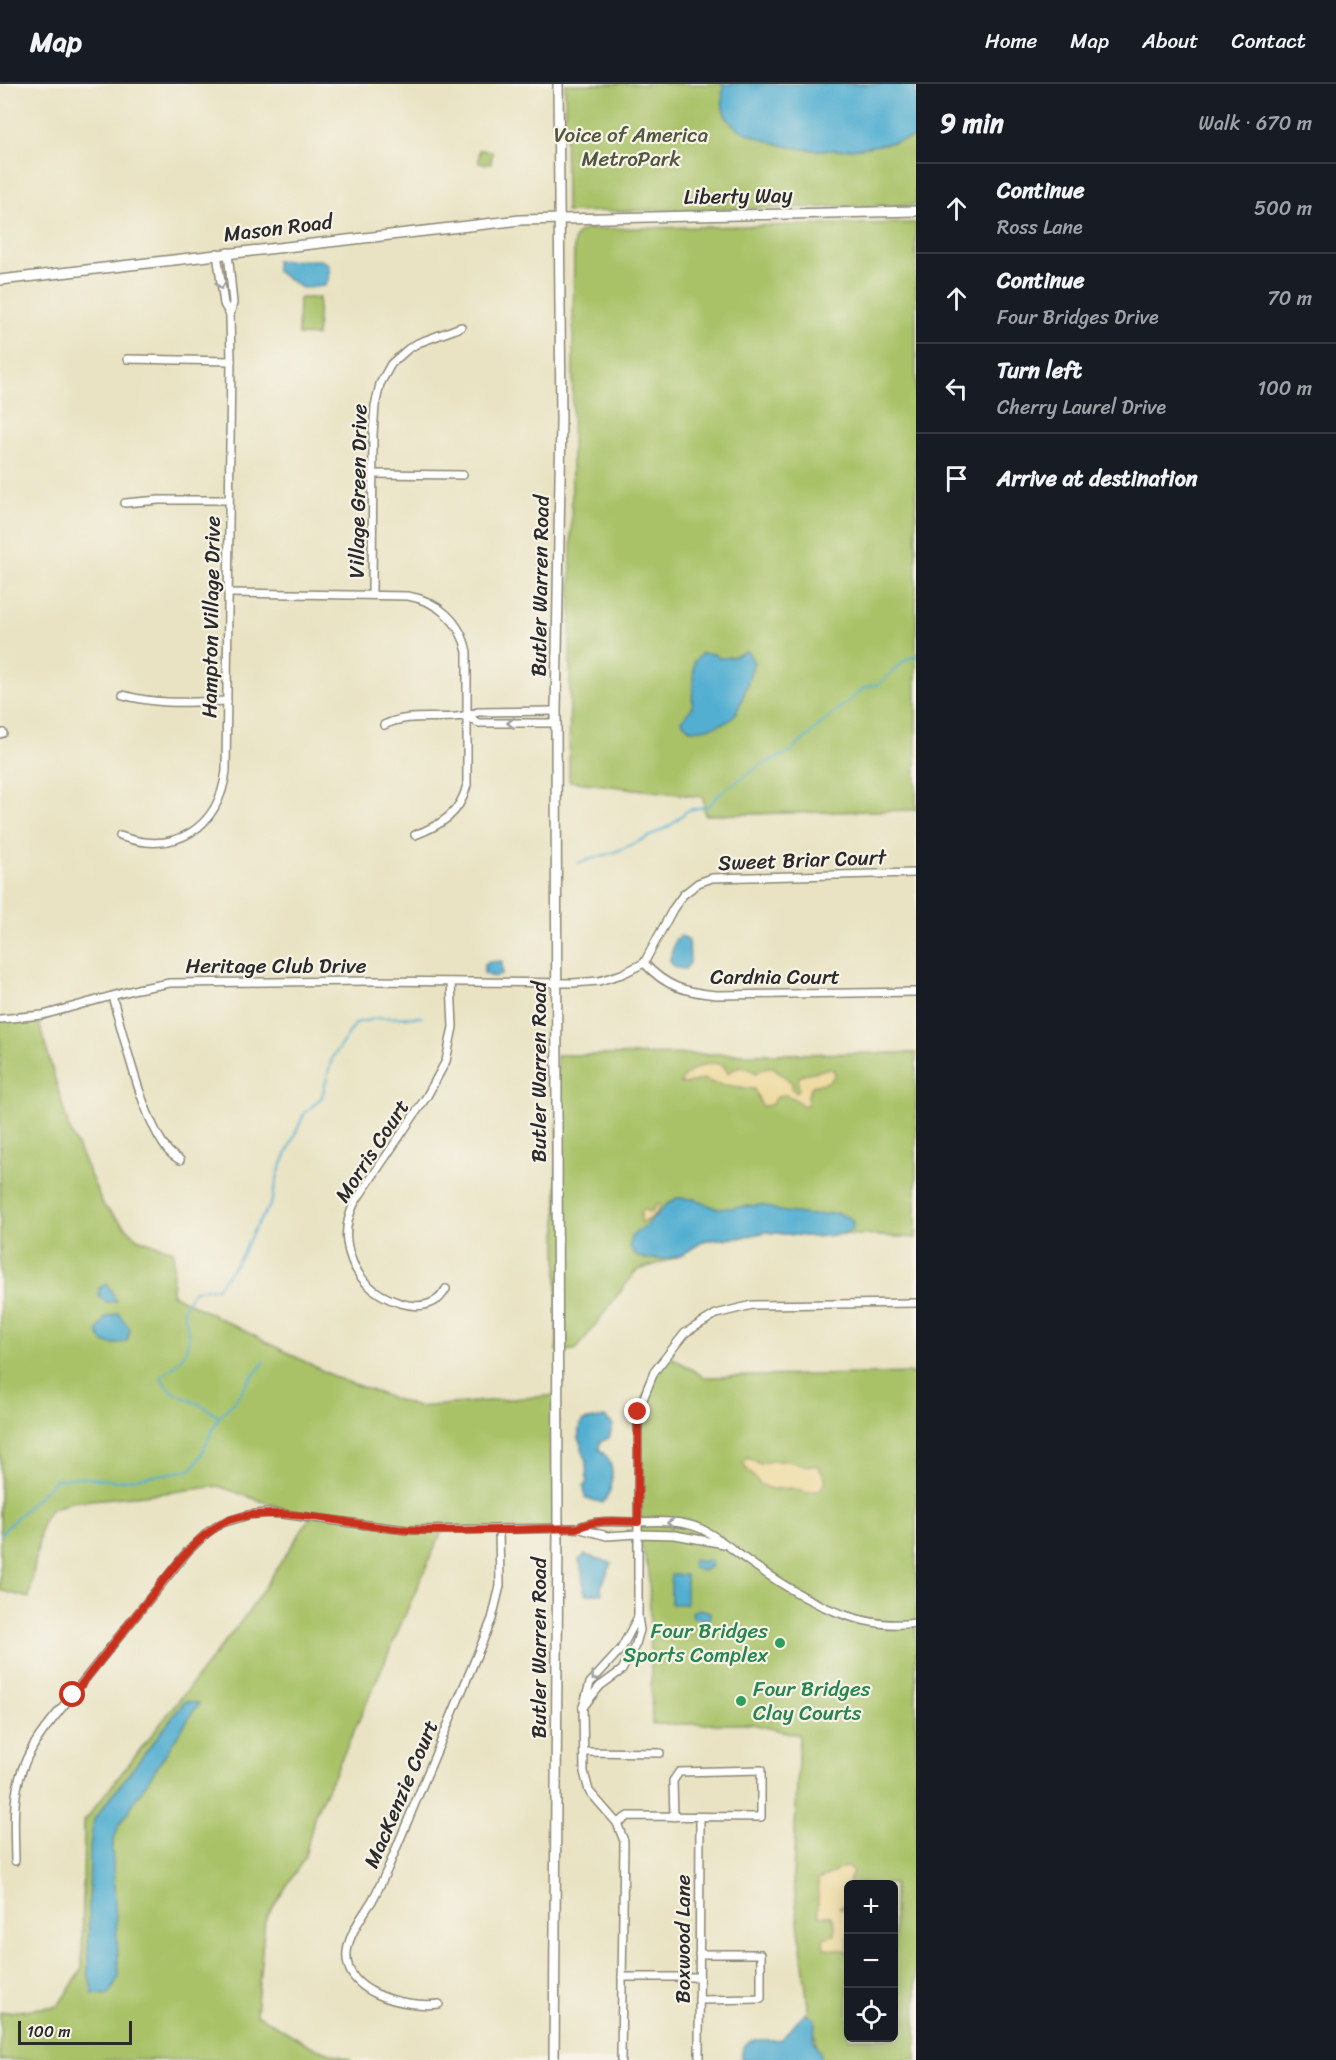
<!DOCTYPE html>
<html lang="en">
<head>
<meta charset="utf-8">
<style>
  :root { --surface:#171b24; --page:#20242c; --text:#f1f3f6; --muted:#9ea1a6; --line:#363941 }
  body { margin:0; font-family:Sriracha,sans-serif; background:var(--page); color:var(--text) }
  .controls { position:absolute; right:18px; bottom:18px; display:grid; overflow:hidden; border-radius:9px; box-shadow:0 3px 15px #0003 }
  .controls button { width:54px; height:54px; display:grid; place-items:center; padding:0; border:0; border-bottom:2px solid var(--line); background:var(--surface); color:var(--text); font:30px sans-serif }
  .scale { position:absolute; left:18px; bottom:15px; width:114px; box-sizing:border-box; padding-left:6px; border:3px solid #2b2b2b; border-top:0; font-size:16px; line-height:21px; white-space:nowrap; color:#2b2b2b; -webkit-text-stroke:4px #f7f3e8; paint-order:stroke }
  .stop { position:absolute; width:18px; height:18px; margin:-14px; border:4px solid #c8321e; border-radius:50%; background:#fff }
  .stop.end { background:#c8321e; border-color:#fff; box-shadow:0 2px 6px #0008 }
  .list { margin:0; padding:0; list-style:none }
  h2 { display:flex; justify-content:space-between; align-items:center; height:78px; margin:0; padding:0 24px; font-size:26px }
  h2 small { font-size:20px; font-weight:400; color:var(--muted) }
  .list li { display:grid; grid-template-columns:39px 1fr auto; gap:18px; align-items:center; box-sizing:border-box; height:90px; padding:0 24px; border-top:2px solid var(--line) }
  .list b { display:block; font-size:22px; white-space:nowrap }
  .list p { margin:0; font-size:20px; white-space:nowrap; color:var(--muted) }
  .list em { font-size:20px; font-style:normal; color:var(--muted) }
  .icon { flex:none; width:33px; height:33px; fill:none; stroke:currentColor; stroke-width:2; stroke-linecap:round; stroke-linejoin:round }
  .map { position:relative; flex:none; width:916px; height:1976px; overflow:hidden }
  header { display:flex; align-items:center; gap:36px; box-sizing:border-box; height:84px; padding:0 30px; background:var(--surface); border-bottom:2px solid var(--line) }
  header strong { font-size:28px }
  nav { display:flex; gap:33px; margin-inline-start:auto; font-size:21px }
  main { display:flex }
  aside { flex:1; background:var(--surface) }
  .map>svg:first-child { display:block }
  .green { fill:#a9c268; stroke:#6a764a; stroke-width:1.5; fill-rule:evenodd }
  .sand { fill:#eeda9e; stroke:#8c8264; stroke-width:1.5 }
  .water { fill:#53afd1; stroke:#3f6d7e; stroke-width:1.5 }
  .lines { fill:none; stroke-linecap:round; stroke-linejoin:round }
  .stream { stroke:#53afd1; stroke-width:2 }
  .street-casing { stroke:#8a8777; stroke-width:10 }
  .secondary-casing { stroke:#8a8777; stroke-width:12 }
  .street { stroke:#fff; stroke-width:7 }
  .secondary { stroke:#fff; stroke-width:9 }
  .oneway { stroke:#a0a0a0 }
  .route { stroke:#c8321e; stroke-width:8 }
  .leisure-dot { fill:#2e9e5b; stroke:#f7f3e8; stroke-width:2 }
  .labels { text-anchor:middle; stroke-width:4.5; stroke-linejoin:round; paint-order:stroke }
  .park-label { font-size:21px; fill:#51583d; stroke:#f7f3e8 }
  .street-label { font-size:21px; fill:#2b2b2b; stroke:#f7f3e8 }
  .leisure-label { font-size:21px; fill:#27864d; stroke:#f7f3e8; text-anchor:end }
</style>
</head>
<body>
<header>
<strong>Map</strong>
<nav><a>Home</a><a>Map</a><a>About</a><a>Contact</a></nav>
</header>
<main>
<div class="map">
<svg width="916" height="1976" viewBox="0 0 916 1976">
  <rect width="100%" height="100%" fill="#f7f3e8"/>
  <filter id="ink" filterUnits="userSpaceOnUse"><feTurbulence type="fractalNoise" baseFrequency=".0167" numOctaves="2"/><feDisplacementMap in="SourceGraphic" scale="12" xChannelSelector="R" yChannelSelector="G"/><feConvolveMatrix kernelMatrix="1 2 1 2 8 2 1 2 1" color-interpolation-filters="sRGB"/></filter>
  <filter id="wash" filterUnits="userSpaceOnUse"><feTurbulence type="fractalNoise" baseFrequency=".008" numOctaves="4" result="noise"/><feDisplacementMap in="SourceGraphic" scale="24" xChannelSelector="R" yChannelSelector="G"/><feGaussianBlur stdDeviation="1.35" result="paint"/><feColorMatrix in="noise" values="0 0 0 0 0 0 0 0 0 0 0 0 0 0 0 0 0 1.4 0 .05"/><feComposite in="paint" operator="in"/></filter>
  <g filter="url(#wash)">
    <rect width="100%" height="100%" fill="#e9e3c3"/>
    <g class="green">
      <polygon points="565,0 916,0 916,121 566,128"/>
      <polygon points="479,66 492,67 491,80 479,79"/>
      <polygon points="916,139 916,726 705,731 703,713 569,697 574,156 578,149 587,145"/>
      <polygon points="299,214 319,214 317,252 298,251"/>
      <polygon points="37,932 69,1044 104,1122 137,1154 174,1167 172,1210 337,1294 417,1323 558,1311 558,1445 442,1447 348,1661 315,1730 305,1773 265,1836 256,1930 311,1962 351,1976 0,1976 0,1929 58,1922 82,1886 84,1737 249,1527 310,1434 218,1402 165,1409 71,1418 50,1426 42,1439 29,1514 0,1506 0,935"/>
      <polygon points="916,969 916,1154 843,1150 815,1153 766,1148 738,1154 705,1156 680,1172 636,1187 576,1266 557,1267 557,971"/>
      <path d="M668 1271 704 1293 916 1289V1976H817L816 1952 809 1931 793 1794 799 1651 752 1640H652L649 1487 638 1450V1328L649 1299ZM848 1800H894V1954H848Z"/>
    </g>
    <g class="sand">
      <path d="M714 979 723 981 728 989C742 979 742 982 756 989L767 983H773L792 999V1005L796 1008 799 1005C795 991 803 989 815 988 820 988 824 985 829 984L833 986 835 989C833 1000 821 999 812 1002L808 1011V1020L803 1022C793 1012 780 1004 771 1021L762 1022 754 1005 713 999 704 995 686 1000H680C684 987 702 981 714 979Z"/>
      <path d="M658 1120H660L661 1122C656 1130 650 1138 641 1138V1127L645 1126 650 1129Z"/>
      <polygon points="748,1374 760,1380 771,1377 789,1377 801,1381 818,1382 825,1394 825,1399 820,1406 807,1409 792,1404 771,1405 760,1400 744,1382 744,1377"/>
      <path d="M847 1783 853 1788 849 1797 851 1800H848V1819L839 1823 841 1825H848V1870L844 1866 825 1864 823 1855 825 1853 835 1851V1841L832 1832H821L818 1829V1795C833 1793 834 1784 847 1783Z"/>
    </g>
    <g class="water">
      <path d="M723 0H916V53C859 67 808 75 752 51 741 47 728 40 724 28 721 21 723 8 723 0Z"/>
      <polygon points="320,176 329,180 329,193 325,202 302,204 276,187 276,177"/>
      <path d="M747 567 754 578C749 592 742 625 731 635 725 641 699 646 691 646L681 637 692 624 694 578 702 569 714 570 720 574 733 573Z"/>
      <path d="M681 852 689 857 690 879 685 885C677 885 672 884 670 875L675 856Z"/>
      <path d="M502 877V890C496 895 490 892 484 889V880L490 878Z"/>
      <polygon points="677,1114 694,1115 718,1125 762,1121 780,1127 809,1131 837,1129 850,1134 853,1138 853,1143 852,1146 843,1150 815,1153 766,1148 738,1154 705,1156 680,1172 665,1175 645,1175 639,1173 634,1169 630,1162 631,1153 650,1138 667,1120"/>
      <polygon points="107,1200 117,1217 107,1218 99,1213 99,1204"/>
      <polygon points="118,1229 130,1245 127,1257 115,1260 104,1259 97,1248 105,1234"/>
      <path d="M605 1333 613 1341 609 1354 600 1358 599 1365C602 1368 607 1372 609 1376 615 1391 612 1408 603 1419L585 1414 584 1402 587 1398C586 1390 587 1381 585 1373 581 1359 574 1351 583 1337Z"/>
      <path d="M585 1471 612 1479 601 1503 602 1510H585C582 1498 583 1488 579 1476Z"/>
      <polygon points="694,1476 702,1478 708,1476 711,1478 711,1482 702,1487 693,1484 692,1479"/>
      <rect x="671" y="1491" width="15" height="29"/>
      <polygon points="700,1525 710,1528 710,1535 693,1534 692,1528"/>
      <polygon points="185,1617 199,1619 119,1741 112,1762 119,1893 109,1911 93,1910 88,1888 90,1763 94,1735"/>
      <path d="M807 1929 815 1935 814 1957 820 1968V1976H741C742 1947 763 1959 781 1955 791 1947 796 1934 807 1929Z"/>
    </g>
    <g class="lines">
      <g class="stream">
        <polyline points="578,779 615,768 648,753 671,741 688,726 709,722 719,710 762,680 789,669 822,639 864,604 879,600 904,577 916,572"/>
        <path d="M219 1333C212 1329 206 1324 199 1320 182 1313 169 1310 161 1293 190 1271 193 1261 183 1225L194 1206 217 1204 240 1174 255 1144 271 1120 279 1087 304 1030 322 1013 332 974 356 939 379 934 422 933"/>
        <polyline points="0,1450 55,1396 78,1393 118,1397 190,1386 198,1377 219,1333 234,1318 249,1296 265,1278"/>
      </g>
    </g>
  </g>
  <g filter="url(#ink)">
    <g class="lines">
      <defs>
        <g id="street">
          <polyline points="217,169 224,220 230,231"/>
          <polyline points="127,275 231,277"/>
          <polyline points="373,390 463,391"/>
          <polyline points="125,419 159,416 229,416"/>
          <path d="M228 509 408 512C438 517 461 538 467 568V701C460 730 441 741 415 751"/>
          <polyline points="372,510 373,350 375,322 380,300 391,280 408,265 418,259 461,243"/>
          <path d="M123 611C157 621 192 618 227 617"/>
          <polyline points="468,632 478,639 556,639"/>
          <path d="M384 641C414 626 448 640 478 628L556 627"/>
          <polyline points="0,650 3,649"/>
          <path d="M120 752C175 772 219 744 226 687L231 277 230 231 233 219 228 168"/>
          <path d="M644 879C666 903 685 908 717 911L916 908"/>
          <path d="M112 912C125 955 141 1030 166 1064 170 1070 175 1073 180 1076"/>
          <polyline points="0,935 43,931 137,905 170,899 371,897 573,899 599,897 622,890 644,879 673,825 683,811 698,799 712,794 916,789"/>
          <path d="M446 1205C444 1208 441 1213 438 1215 417 1231 382 1215 366 1199 356 1188 349 1173 347 1158 345 1143 349 1130 355 1118L427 1012 446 977 453 943 451 898"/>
          <path d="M577 1444C594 1436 611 1437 630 1438 652 1438 678 1435 699 1444 716 1451 733 1466 748 1477 796 1511 855 1548 916 1539"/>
          <polyline points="583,1623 600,1602 622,1586 636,1560 640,1546 638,1533 638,1328 654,1288 685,1249 716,1230 752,1221 916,1219"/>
          <polyline points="584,1668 660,1669"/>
          <polyline points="617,1739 628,1732 761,1733 761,1686 679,1688 673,1697 674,1733"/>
          <path d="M15 1777C14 1724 10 1691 44 1646L187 1468 208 1448 222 1439 248 1431 265 1429 282 1430 407 1446 577 1444 607 1452 638 1450 675 1451 724 1460"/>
          <polyline points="622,1893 699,1893"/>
          <polyline points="699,1916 761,1915 761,1870 699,1870"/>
          <path d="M439 1920C406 1924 337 1909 348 1862 352 1846 363 1831 372 1817 378 1806 383 1795 388 1784L492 1535 500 1502 499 1446"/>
          <polyline points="621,1976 624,1757 617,1739 589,1707 584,1688 583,1623 590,1599 621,1565 638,1533"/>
          <polyline points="699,1976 700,1733"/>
        </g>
        <g id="secondary">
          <polyline points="0,196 520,136 916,127"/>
          <polyline points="554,1976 558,1445 556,627 561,336 558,0"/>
        </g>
      </defs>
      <use href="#street" class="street-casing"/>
      <use href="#secondary" class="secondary-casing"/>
      <use href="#street" class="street"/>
      <use href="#secondary" class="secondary"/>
    </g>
    <defs><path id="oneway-chevron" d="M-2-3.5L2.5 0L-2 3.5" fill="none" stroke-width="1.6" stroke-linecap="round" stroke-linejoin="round" transform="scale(1.5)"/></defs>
    <g class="oneway">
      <use href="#oneway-chevron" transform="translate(221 201) rotate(82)"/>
      <use href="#oneway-chevron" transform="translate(511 639) rotate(-180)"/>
      <use href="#oneway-chevron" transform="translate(671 1439) rotate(-176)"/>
      <use href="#oneway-chevron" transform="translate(595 1593) rotate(128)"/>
    </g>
  </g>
  <g class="lines" filter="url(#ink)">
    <path class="route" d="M73 1611C98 1579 124 1547 149 1515 171 1488 190 1458 221 1440 266 1415 357 1444 409 1446 464 1448 521 1445 577 1444 596 1435 617 1437 638 1438V1328"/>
  </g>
  <g class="leisure-dot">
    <circle cx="780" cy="1559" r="6"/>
    <circle cx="741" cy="1617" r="6"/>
  </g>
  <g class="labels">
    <g class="park-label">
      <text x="631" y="58">Voice of America<tspan x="631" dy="24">MetroPark</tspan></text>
    </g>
    <g class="street-label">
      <text transform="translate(738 112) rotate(-1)" y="7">Liberty Way</text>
      <text transform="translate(278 144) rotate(-7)" y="7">Mason Road</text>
      <text transform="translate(358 407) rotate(-89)" y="7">Village Green Drive</text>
      <text transform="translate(540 502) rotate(-89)" y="7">Butler Warren Road</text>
      <text transform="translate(211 533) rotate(-89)" y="7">Hampton Village Drive</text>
      <text transform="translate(802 776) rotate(-2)" y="7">Sweet Briar Court</text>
      <text x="276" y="889">Heritage Club Drive</text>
      <text x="775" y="900">Cardnia Court</text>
      <text transform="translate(539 988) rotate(-90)" y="7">Butler Warren Road</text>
      <text transform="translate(372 1067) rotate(-57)" y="7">Morris Court</text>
      <text transform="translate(539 1564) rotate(-90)" y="7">Butler Warren Road</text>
      <text transform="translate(401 1710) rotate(-67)" y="7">MacKenzie Court</text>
      <text transform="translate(683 1855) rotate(-90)" y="7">Boxwood Lane</text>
    </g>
    <g class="leisure-label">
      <text x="768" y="1554">Four Bridges<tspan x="768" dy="24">Sports Complex</tspan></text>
      <text x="753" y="1612" text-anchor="start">Four Bridges<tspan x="753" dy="24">Clay Courts</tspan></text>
    </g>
  </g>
</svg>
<div class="controls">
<button>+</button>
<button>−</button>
<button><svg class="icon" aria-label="locate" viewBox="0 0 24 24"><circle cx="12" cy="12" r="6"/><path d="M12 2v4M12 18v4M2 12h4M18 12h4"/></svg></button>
</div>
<div class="scale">100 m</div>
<div class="stop" style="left:73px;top:1611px"></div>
<div class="stop end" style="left:638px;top:1328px"></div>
</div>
<aside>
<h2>9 min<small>Walk · 670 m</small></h2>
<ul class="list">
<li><svg class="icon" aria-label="ahead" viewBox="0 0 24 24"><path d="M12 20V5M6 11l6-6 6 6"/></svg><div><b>Continue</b><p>Ross Lane</p></div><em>500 m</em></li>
<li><svg class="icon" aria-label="ahead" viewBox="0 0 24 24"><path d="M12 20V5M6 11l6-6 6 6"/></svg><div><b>Continue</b><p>Four Bridges Drive</p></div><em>70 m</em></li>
<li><svg class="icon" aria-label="left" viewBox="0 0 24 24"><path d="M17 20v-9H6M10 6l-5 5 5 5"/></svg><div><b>Turn left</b><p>Cherry Laurel Drive</p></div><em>100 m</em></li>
<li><svg class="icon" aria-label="arrive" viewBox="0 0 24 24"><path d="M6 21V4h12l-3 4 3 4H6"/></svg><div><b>Arrive at destination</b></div></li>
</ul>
</aside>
</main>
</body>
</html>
